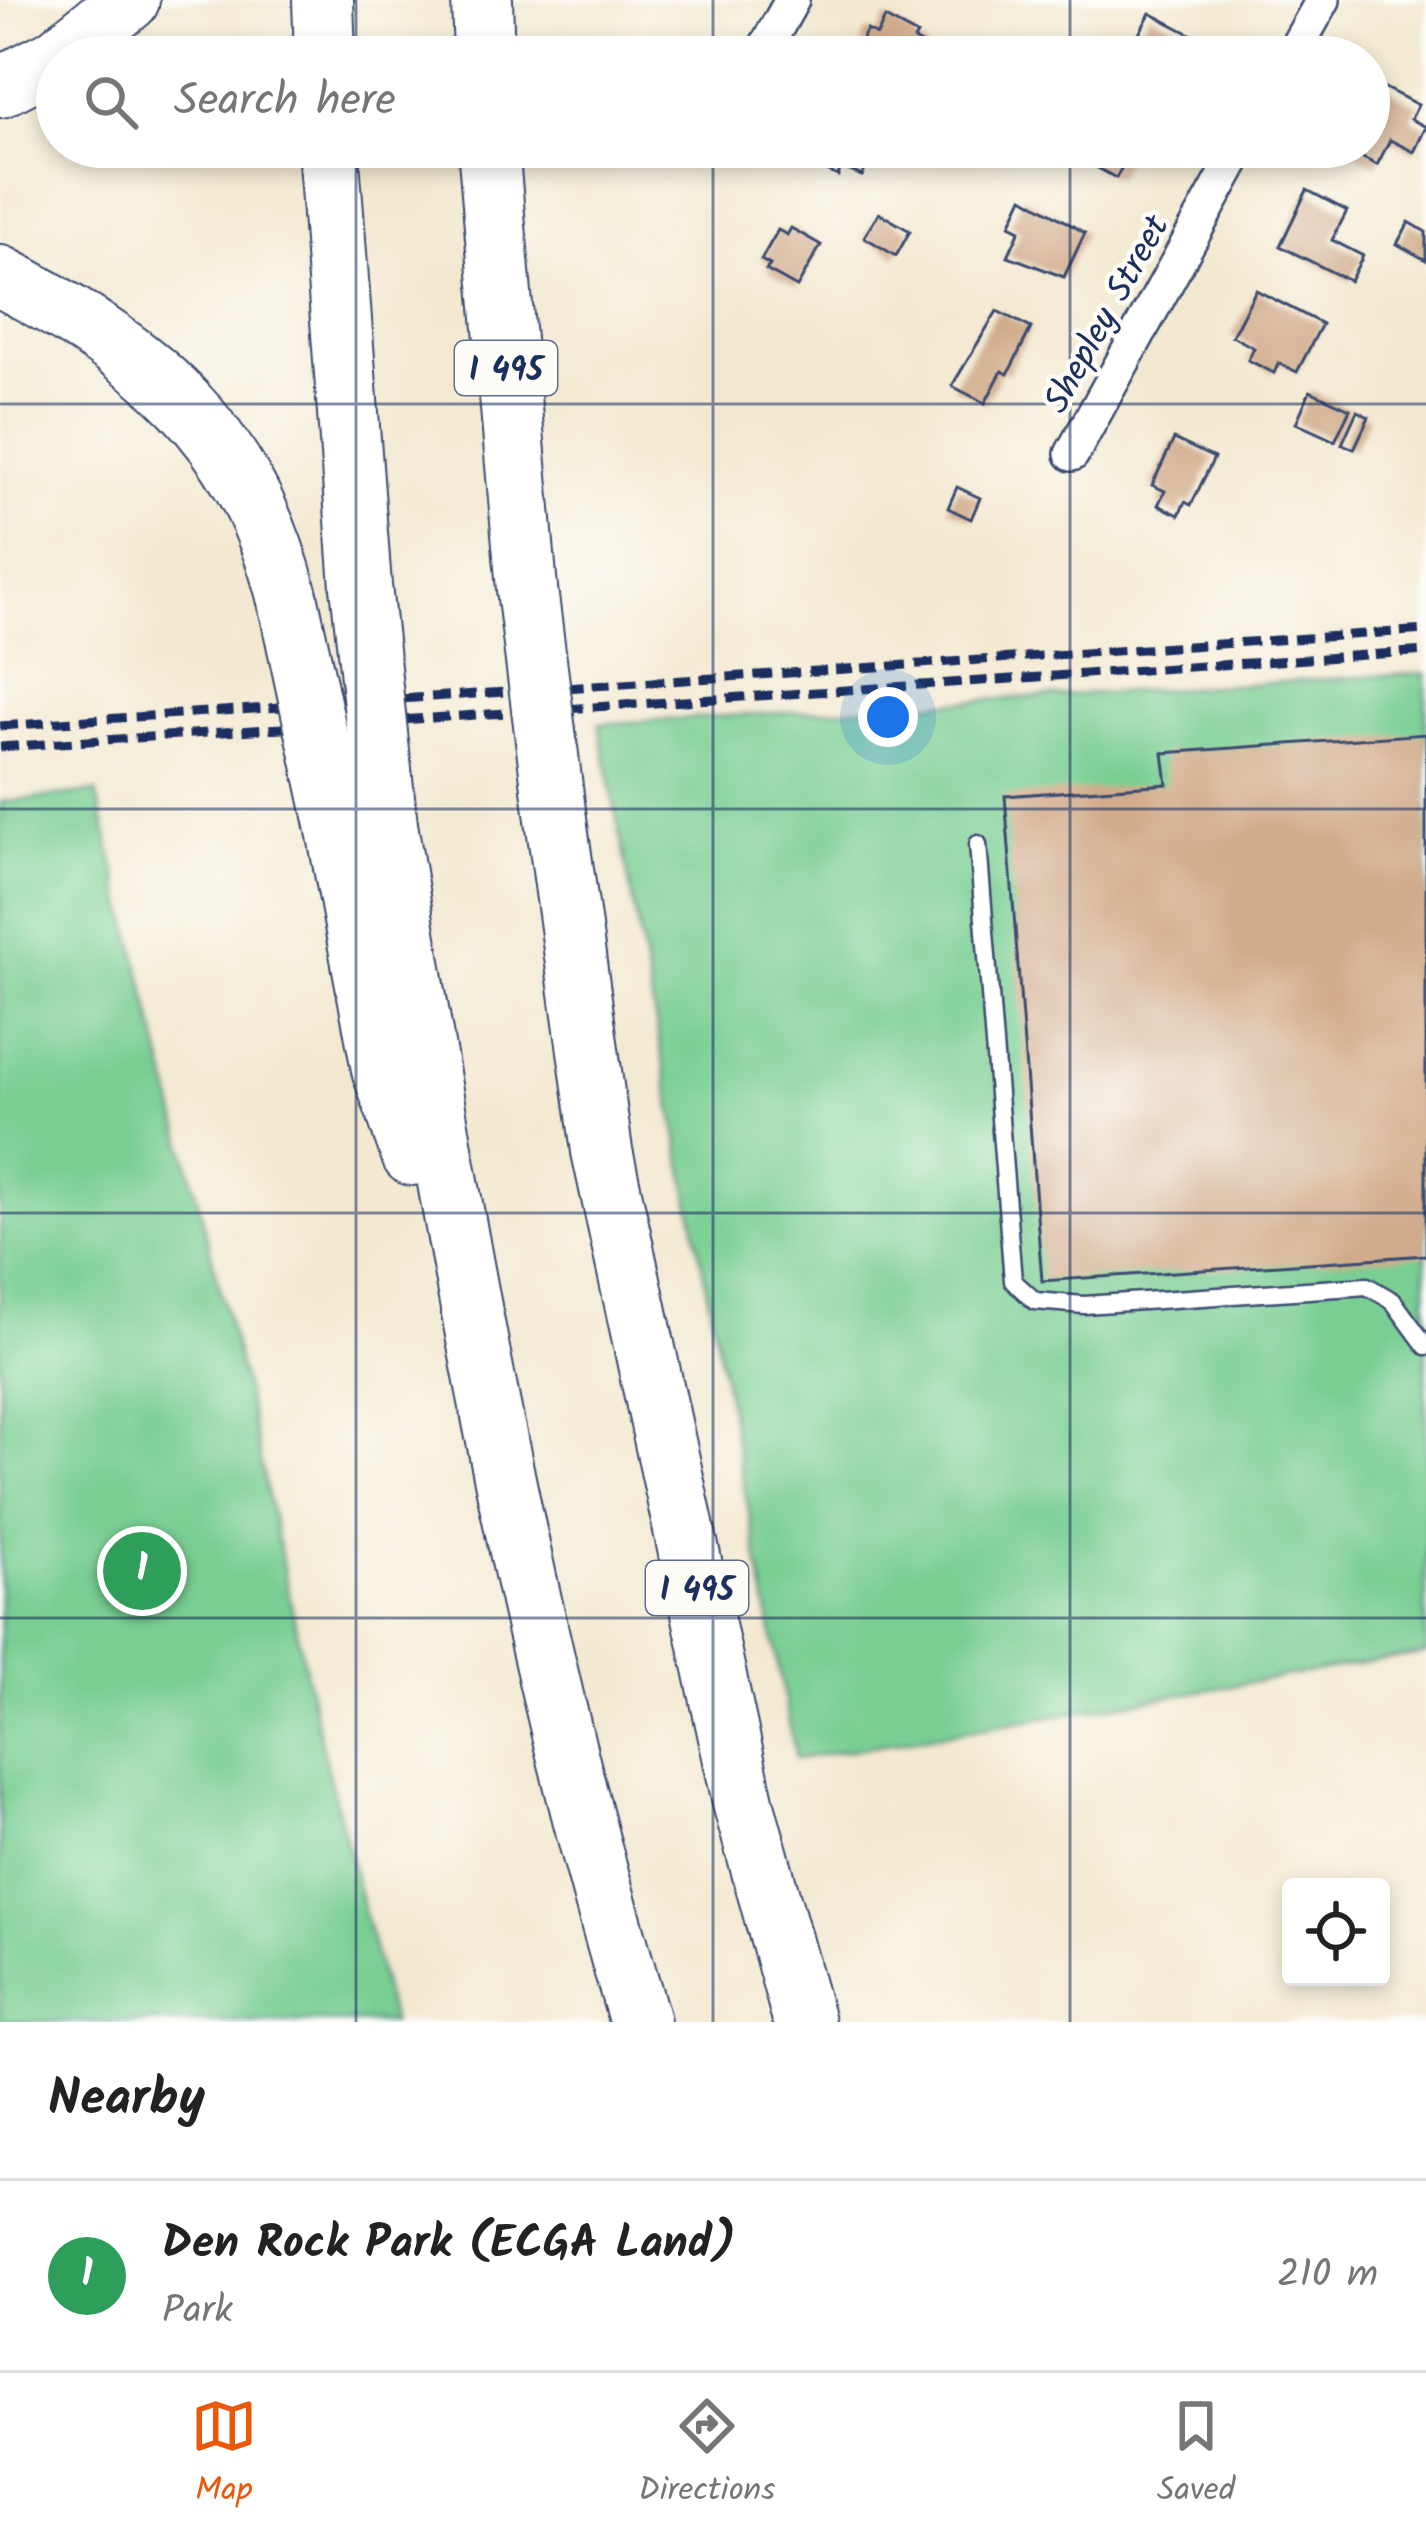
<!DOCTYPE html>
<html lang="en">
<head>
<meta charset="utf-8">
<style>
  :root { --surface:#fff; --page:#f6f6f6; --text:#222; --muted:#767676; --line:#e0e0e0; --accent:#ea580c }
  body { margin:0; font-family:Kalam,sans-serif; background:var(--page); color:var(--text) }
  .controls { position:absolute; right:36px; bottom:36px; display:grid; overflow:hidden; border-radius:12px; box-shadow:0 6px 18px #0003 }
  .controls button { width:108px; height:108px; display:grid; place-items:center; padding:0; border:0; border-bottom:3px solid var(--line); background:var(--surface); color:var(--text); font:60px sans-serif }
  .you { position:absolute; left:888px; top:717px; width:42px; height:42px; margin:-30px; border:9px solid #fff; border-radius:50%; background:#1a73e8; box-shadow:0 0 0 18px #1a73e833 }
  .badge { display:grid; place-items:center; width:78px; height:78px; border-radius:50%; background:var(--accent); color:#fff; font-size:39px; font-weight:700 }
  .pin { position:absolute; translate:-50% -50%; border:6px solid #fff; box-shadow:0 3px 12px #0006 }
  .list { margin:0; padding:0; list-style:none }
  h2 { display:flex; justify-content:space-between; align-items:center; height:156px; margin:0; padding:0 48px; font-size:51px }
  h2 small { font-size:39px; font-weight:400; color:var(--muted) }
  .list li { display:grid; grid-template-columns:78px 1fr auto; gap:36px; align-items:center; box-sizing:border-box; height:192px; padding:0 48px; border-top:3px solid var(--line) }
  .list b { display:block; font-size:45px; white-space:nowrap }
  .list p { margin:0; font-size:39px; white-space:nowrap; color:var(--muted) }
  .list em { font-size:39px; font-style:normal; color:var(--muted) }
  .icon { flex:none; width:66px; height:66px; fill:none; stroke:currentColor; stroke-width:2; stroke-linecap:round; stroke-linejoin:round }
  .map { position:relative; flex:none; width:1426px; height:2022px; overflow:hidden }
  .search { position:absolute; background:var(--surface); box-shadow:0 6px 18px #0003; left:36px; right:36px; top:36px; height:132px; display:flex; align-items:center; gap:30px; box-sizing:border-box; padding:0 42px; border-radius:66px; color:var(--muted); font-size:45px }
  .sheet { height:348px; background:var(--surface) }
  nav { display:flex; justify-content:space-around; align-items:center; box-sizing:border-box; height:168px; border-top:3px solid var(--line); background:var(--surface); font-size:33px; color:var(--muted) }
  nav a { display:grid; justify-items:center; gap:6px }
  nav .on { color:var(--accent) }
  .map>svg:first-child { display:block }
  .park { fill:#78ce93; stroke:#4a7e78; stroke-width:3 }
  .building { fill:#d1ac8c }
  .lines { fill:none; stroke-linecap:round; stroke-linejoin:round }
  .service-casing { stroke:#3b4b6f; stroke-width:21 }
  .minor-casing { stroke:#3b4b6f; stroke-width:38 }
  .motorway-casing { stroke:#3b4b6f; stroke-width:64 }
  .service { stroke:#fff; stroke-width:16 }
  .minor { stroke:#fff; stroke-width:33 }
  .motorway { stroke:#fff; stroke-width:60 }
  .rail { stroke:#1b2f5e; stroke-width:9; stroke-dasharray:18 9; stroke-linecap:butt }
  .motorway-bridge-casing { stroke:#3b4b6f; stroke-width:64; stroke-linecap:butt }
  .motorway-bridge { stroke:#fff; stroke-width:60 }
  .grid { fill:none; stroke:#1b2f5e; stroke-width:3; stroke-opacity:0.55 }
  .labels { text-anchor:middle; stroke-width:9; stroke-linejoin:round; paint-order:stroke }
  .shield { fill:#fdfcf7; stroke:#5f6c8c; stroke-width:3 }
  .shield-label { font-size:33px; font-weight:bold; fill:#1b2f5e }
  .street-label { font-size:36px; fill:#1b2f5e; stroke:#fdfcf7 }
</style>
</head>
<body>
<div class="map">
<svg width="1426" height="2022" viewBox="0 0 1426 2022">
  <rect width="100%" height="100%" fill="#fdfcf7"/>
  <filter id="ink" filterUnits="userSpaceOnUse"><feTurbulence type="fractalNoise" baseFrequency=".00833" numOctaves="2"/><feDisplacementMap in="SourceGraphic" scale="24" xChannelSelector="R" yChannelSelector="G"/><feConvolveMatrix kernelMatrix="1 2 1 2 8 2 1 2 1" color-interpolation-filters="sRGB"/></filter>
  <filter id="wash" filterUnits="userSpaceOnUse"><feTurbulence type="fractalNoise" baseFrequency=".004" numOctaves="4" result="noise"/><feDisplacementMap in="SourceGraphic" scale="48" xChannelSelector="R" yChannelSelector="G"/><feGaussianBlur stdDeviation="2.7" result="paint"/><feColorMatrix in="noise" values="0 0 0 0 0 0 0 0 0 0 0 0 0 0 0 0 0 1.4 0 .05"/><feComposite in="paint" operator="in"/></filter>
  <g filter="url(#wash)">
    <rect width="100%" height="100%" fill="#f3e9d1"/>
    <g class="park">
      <polygon points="1426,673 1426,1653 796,1759 599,724"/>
      <polygon points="96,792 245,1390 323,1753 392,2022 0,2022 0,802"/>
    </g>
    <g id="blocks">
      <g class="building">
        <polygon points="1150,13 1196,37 1185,57 1128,55"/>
        <polygon points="885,18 917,35 914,40 929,48 925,57 865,57 870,47 860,43 867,30 877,35"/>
        <polygon points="1371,81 1418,105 1411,119 1426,127 1414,152 1390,140 1377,165 1341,147 1369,147"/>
        <polygon points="812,147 876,147 862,176 841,167 838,176 805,161"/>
        <polygon points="1092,147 1133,147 1116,178 1085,161"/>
        <polygon points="1307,190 1347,211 1332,240 1363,256 1350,281 1280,246"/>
        <polygon points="1023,197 1085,233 1064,277 1008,256 1020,230 1010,225"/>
        <polygon points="879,213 910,231 896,256 864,237"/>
        <polygon points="1409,222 1426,232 1426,260 1397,244"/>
        <polygon points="791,228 821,245 797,287 766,270 770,265 761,260 778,230 787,235"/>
        <polygon points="1256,290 1322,324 1297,372 1279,363 1274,373 1248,360 1254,348 1232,336"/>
        <polygon points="997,311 1031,328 1008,374 1002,371 985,403 952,386"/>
        <polygon points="1310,391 1350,409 1335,441 1296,423"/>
        <polygon points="1357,411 1369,417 1354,449 1342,444"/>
        <polygon points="1174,439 1214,458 1191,505 1185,502 1179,515 1158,505 1165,491 1152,485"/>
        <polygon points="957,487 980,498 971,519 948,508"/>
        <polygon points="1426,734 1426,1255 1042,1281 1005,796 1167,784 1163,753"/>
      </g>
    </g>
  </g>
  <g filter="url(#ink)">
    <use href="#blocks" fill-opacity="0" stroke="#3b4b6f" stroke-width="3"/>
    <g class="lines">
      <defs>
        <polyline id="service" points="978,844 1013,1281 1035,1301 1084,1305 1367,1286 1393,1301 1426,1346"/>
        <g id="minor">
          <polyline points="763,52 792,0"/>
          <polyline points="1291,57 1323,0"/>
          <polyline points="1072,454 1241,147"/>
        </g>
        <g id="motorway">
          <polyline points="323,0 325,57"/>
          <polyline points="482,0 484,57"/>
          <polyline points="58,57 129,0"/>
          <polyline points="0,87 57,58"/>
          <polyline points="328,147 361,586"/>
          <polyline points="488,147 527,589"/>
          <path d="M0 276C146 352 244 429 287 596"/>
          <polyline points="556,819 602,1151 744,1806 804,2022"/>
          <polyline points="336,824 382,1069 412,1155"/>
          <path d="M387 825C454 1228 522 1630 640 2022"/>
        </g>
      </defs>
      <use href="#service" class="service-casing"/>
      <use href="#minor" class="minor-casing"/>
      <use href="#motorway" class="motorway-casing"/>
      <use href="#service" class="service"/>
      <use href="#minor" class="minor"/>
      <use href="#motorway" class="motorway"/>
      <g class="rail">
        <polyline points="0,726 1426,630"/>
        <polyline points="0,747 1426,651"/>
      </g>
      <defs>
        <g id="motorway-bridge">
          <polyline points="361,586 387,825"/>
          <polyline points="527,589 556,819"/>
          <polyline points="287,596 336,824"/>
        </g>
      </defs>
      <use href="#motorway-bridge" class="motorway-bridge-casing"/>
      <use href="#motorway-bridge" class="motorway-bridge"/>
    </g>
  </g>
  <path class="grid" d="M356 0V57M713 0V57M1070 0V57M356 147V2022M713 147V2022M1070 147V2022M0 404H1426M0 809H1426M0 1213H1426M0 1618H1426"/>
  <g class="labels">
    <g class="shield">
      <rect x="455" y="341" width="102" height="54" rx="9"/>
      <rect x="646" y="1561" width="102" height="54" rx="9"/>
    </g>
    <g class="shield-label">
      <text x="506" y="380">I 495</text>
      <text x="697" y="1600">I 495</text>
    </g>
    <g class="street-label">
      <text transform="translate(1105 313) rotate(-61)" y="13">Shepley Street</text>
    </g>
  </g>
</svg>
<div class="controls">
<button><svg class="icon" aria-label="locate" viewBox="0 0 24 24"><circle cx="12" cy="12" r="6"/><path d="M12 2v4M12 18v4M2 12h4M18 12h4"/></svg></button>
</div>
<div class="you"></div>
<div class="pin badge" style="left:142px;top:1571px;background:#2e9e5b">1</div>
<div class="search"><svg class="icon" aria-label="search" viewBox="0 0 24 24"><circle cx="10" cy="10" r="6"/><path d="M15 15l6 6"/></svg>Search here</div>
</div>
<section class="sheet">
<h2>Nearby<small></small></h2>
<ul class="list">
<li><span class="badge" style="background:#2e9e5b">1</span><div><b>Den Rock Park (ECGA Land)</b><p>Park</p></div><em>210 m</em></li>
</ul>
</section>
<nav>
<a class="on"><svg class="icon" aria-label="map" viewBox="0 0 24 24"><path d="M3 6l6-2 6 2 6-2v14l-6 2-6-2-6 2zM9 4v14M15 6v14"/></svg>Map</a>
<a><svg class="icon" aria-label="directions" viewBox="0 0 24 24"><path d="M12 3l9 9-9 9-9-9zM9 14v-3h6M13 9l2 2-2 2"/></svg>Directions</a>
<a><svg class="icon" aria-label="saved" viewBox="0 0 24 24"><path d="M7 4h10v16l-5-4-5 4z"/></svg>Saved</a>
</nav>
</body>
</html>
